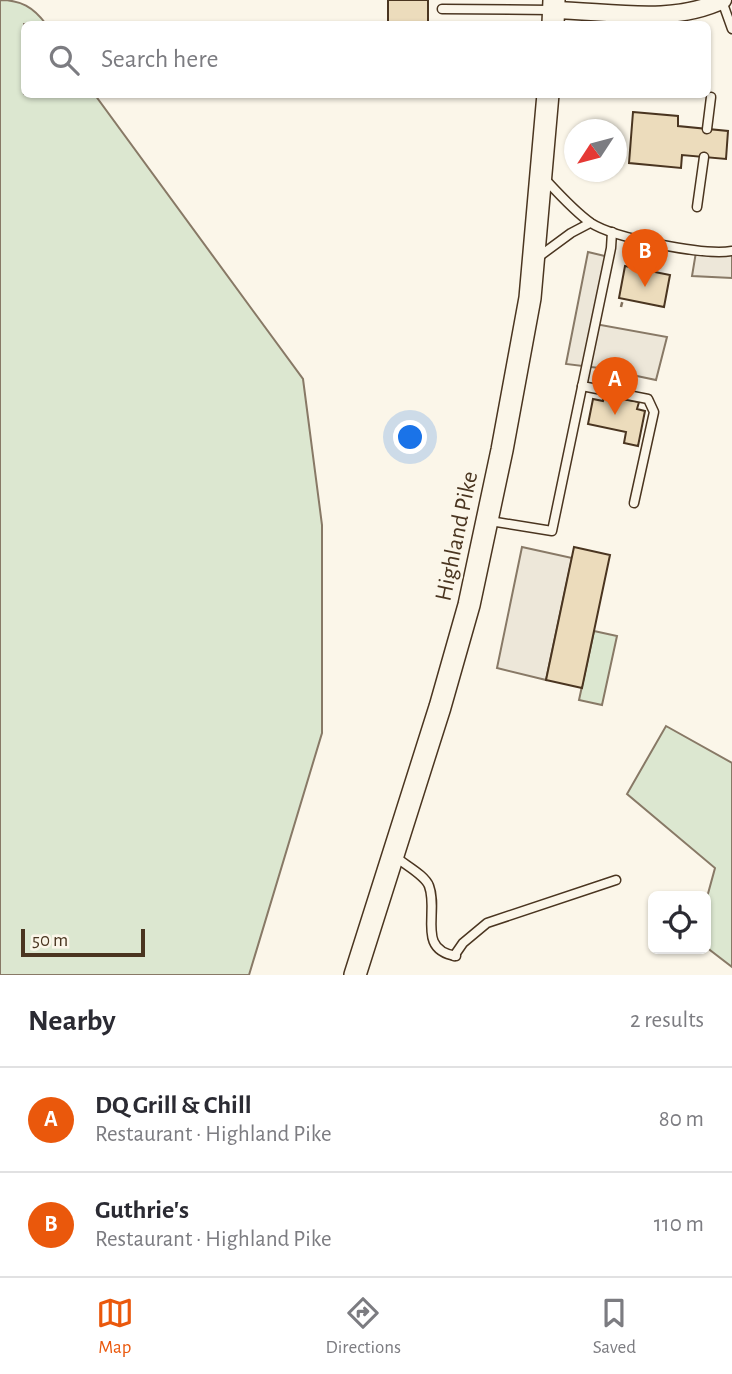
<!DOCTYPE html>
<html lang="en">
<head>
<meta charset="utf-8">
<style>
  :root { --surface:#fff; --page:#f7f7f7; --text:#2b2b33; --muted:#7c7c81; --line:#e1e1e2; --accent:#ea580c }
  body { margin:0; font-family:"Alegreya Sans",sans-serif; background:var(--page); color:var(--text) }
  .controls { position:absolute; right:21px; bottom:21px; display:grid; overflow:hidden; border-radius:10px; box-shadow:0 2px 5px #0004 }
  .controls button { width:63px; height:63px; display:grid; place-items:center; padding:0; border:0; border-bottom:2px solid var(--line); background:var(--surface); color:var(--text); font:35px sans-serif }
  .compass { position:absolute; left:564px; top:119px; width:63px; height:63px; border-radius:50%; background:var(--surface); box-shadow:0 2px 5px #0004; rotate:234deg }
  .scale { position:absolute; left:21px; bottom:18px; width:124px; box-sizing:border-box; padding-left:7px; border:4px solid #4a3520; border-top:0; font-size:19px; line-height:24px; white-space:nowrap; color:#4a3520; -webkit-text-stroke:5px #fbf6e9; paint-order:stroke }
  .you { position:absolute; left:411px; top:438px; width:24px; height:24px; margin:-18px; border:5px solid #fff; border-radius:50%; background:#1a73e8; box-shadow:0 0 0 10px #1a73e833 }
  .badge { display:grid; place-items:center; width:46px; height:46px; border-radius:50%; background:var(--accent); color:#fff; font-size:23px; font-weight:700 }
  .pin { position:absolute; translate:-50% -58px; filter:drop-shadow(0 2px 4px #0008) }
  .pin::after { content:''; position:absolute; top:37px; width:24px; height:21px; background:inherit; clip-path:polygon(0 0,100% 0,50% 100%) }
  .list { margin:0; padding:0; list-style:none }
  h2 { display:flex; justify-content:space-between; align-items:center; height:91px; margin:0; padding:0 28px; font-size:30px }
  h2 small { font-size:23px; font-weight:400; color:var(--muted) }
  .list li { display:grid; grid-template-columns:46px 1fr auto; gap:21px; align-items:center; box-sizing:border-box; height:105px; padding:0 28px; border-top:2px solid var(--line) }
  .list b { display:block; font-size:26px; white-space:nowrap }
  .list p { margin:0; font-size:23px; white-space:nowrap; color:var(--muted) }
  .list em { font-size:23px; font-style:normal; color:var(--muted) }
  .icon { flex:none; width:38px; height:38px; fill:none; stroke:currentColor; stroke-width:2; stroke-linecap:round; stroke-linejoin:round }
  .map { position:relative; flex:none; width:732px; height:975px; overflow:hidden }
  .search { position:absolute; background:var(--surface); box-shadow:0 2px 5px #0004; left:21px; right:21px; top:21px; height:77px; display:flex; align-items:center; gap:18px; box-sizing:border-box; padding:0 24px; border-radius:10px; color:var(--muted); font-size:26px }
  .sheet { height:301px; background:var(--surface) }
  nav { display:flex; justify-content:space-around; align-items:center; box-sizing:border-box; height:98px; border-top:2px solid var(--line); background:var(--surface); font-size:19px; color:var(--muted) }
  nav a { display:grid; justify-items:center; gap:4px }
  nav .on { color:var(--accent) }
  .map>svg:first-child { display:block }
  .green { fill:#dce7d0; stroke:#887966; stroke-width:2 }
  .parking { fill:#ede7d9; stroke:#887966; stroke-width:2 }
  .building { fill:#ecdcbc; stroke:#4a3520; stroke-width:2 }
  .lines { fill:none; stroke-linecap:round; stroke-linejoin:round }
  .lane-casing { stroke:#4a3520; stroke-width:11 }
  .street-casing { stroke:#4a3520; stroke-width:19 }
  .secondary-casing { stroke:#4a3520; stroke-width:24 }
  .path { stroke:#7f6f5c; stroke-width:2.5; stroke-dasharray:5 3.5; stroke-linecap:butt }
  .lane { stroke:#fbf6e9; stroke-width:8 }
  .street { stroke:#fbf6e9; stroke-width:16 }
  .secondary { stroke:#fbf6e9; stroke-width:21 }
  .labels { text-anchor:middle; stroke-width:5; stroke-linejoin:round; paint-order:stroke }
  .street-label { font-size:24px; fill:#4a3520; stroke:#fbf6e9 }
</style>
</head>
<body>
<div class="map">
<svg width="732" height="975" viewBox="0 0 732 975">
  <rect width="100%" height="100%" fill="#fbf6e9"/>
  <g class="green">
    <path d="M0 0C21 0 33 7 46 24H24V94L95 95 303 379 322 525V733L249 975H0Z"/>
    <polygon points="594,631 617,636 602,705 579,700"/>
    <polygon points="666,726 732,763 732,967 706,947 706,901 715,868 627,794"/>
  </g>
  <g class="parking">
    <polygon points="732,251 732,278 692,276 696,252"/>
    <polygon points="588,252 609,257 595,324 667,337 656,380 599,368 566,364"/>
    <polygon points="522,547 572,558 546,680 497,668"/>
  </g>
  <g class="building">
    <rect x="388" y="0" width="40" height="24"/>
    <polygon points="633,112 678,116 678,126 728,131 726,159 682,155 681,168 629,163"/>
    <polygon points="625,266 670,275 664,307 619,298"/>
    <polygon points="604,396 639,402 637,409 645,411 638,446 624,443 626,432 588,424 593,399 603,401"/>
    <polygon points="574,547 610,555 582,688 546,680"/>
  </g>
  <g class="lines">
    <defs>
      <g id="lane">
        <polyline points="722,1 732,29"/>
        <polyline points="442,9 551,10"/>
        <polyline points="707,129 711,97"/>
        <path d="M544 178C557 192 575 212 591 223 614 238 705 256 732 251"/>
        <polyline points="697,207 704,157"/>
        <polyline points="537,258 571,233 590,223"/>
        <polyline points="582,386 648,399 654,412 634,503"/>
        <polyline points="490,521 552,531 611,248 612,232"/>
        <path d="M396 857C405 865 425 875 429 886 439 912 416 950 456 956"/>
        <polyline points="454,956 463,943 487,923 616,880"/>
      </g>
      <path id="street" d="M554 10C609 11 672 25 723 0"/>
      <g id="secondary">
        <polyline points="553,24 554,0"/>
        <polyline points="355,975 440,707 469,605 502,450 530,298 548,94"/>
      </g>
    </defs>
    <use href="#lane" class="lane-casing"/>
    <use href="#street" class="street-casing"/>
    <use href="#secondary" class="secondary-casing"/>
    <g class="path">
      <polyline points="650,272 653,256"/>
      <polyline points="621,307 623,299"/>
    </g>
    <use href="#lane" class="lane"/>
    <use href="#street" class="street"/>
    <use href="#secondary" class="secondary"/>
  </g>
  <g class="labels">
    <g class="street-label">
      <text transform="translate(456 536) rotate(-78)" y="8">Highland Pike</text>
    </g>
  </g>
</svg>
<div class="controls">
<button><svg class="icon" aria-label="locate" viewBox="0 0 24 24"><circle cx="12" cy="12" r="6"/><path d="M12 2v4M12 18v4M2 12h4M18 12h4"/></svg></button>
</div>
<svg class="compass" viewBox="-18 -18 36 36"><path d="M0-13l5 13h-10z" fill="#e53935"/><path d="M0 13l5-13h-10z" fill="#7c7c81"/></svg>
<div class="scale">50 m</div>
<div class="you"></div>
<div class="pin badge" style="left:615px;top:415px">A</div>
<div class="pin badge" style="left:645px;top:287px">B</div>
<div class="search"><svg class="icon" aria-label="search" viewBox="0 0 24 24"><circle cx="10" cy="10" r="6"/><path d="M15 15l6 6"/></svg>Search here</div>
</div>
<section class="sheet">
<h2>Nearby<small>2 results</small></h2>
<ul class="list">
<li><span class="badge">A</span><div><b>DQ Grill &amp; Chill</b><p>Restaurant · Highland Pike</p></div><em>80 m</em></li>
<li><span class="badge">B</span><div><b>Guthrie's</b><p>Restaurant · Highland Pike</p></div><em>110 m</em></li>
</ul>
</section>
<nav>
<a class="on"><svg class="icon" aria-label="map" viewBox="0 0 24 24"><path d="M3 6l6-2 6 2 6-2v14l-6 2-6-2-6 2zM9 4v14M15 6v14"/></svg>Map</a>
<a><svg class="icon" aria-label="directions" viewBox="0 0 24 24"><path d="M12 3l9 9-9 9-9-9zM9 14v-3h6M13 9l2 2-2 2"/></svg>Directions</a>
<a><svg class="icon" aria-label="saved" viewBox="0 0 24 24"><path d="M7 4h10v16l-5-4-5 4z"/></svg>Saved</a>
</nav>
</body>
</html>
